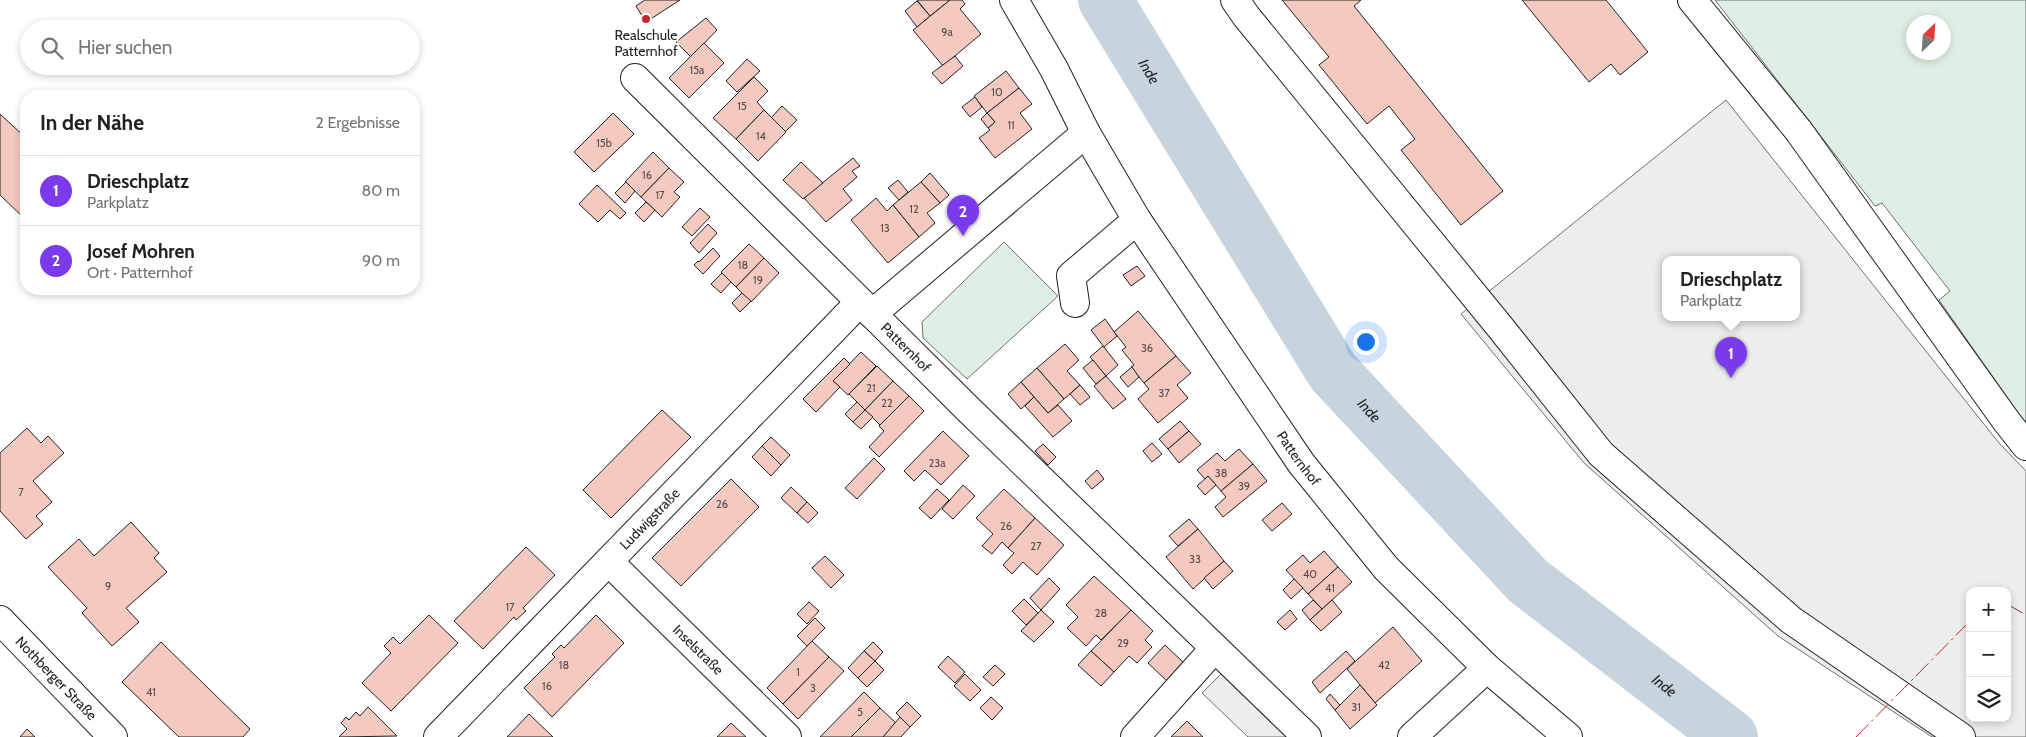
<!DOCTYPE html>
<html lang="de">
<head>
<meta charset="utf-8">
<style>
  :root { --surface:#fff; --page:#f6f6f6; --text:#202124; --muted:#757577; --line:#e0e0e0; --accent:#7c3aed }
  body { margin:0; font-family:Cabin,sans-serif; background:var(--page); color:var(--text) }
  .controls { position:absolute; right:15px; bottom:15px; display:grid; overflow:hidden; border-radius:10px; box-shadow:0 2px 8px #0003 }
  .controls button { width:45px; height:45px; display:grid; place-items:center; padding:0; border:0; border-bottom:1px solid var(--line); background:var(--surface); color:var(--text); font:25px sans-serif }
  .compass { position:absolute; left:1906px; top:15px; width:45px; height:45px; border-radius:50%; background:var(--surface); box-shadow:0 2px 8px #0003; rotate:25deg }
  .you { position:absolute; left:1365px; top:341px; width:18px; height:18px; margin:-12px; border:4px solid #fff; border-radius:50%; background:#1a73e8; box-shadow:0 0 0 8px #1a73e833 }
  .badge { display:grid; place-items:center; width:32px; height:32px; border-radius:50%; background:var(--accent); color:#fff; font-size:16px; font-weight:700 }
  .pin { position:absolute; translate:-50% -41px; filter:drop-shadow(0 1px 2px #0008) }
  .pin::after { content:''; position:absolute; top:26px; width:18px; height:15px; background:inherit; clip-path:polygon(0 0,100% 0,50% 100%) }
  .popup { position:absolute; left:1662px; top:256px; width:138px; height:65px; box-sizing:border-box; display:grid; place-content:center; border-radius:10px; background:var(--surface); filter:drop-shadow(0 1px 4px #0005); font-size:16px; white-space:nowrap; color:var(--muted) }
  .popup b { font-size:19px; color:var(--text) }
  .popup::after { content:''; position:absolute; left:50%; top:100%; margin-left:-10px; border:10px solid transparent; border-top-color:var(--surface) }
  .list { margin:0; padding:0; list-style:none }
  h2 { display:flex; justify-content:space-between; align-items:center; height:65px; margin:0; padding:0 20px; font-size:21px }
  h2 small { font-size:16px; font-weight:400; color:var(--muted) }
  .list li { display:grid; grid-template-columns:32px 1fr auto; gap:15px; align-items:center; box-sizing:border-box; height:70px; padding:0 20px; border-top:1px solid var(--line) }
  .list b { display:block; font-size:19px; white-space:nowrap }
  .list p { margin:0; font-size:16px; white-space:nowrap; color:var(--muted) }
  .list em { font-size:16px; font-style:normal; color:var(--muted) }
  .icon { flex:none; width:28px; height:28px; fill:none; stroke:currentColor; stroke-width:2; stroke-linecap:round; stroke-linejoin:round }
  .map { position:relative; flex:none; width:2026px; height:737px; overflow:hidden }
  .search { position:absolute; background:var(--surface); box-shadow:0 2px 8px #0003; left:20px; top:20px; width:400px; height:55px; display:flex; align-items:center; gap:12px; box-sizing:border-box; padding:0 18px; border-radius:28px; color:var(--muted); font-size:19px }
  .panel { position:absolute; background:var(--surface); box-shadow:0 2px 8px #0003; left:20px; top:90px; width:400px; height:205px; border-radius:20px }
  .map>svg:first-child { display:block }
  .green { fill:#e0efe3; stroke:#6f6f6f; fill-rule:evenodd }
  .parking { fill:#ededed; stroke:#6f6f6f; fill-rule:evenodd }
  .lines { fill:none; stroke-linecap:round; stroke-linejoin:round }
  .river { stroke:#c7d3dd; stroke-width:54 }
  .building { fill:#f3c9c0; stroke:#222 }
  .minor-casing { stroke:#222; stroke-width:30 }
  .minor { stroke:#fff; stroke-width:28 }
  .power { stroke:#c62828; stroke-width:1; stroke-dasharray:18 4 2.5 4; stroke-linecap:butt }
  .poi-dot { fill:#c62828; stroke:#fff; stroke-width:2 }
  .labels { text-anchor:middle; stroke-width:4; stroke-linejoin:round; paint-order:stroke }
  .number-label { font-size:11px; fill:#564c4a }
  .poi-label { font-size:14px; fill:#222; stroke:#fff }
  .street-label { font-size:14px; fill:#222; stroke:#fff }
  .water-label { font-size:15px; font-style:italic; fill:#222; stroke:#fff }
</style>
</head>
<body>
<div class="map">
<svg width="2026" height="737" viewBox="0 0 2026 737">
  <rect width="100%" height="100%" fill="#fff"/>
  <g class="green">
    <path d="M1715 0H2026V424L1939 300 1950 291 1882 203 1875 206ZM1914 22H1944V52H1914Z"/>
    <polygon points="1004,242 1058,296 967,379 923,338 922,322"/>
  </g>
  <g class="parking">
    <path d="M1726 100 1999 443 2026 471V737H1932L1778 636 1584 463 1461 314ZM1666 259H1796V317H1666ZM1970 591H2007V718H1970Z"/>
    <polygon points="1221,674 1286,737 1248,737 1202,693"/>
  </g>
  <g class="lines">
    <path class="river" id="s1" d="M1105 0 1333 372 1528 581 1731 737"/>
  </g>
  <g class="building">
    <polygon points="645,0 680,0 646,22 636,6"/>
    <polygon points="917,0 950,0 930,16"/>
    <polygon points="950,0 962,0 965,4 960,9 981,34 943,66 913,30"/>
    <polygon points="1282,0 1361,0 1354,6 1503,191 1461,225 1401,150 1415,139 1389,106 1367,124 1319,65 1329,57"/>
    <polygon points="1522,0 1606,0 1648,52 1620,75 1611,64 1589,82"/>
    <polygon points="917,1 930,16 917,27 905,11"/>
    <polygon points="706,18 717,30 691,57 676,42"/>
    <polygon points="704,43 724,63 689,98 669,78"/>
    <polygon points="955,56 963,66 942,84 932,73"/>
    <polygon points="747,59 760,71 737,92 726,81"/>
    <polygon points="1006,71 1019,88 987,113 974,96"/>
    <polygon points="754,77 768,91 757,102 764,110 736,139 713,118"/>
    <polygon points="1019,88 1032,104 1020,113 1032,129 995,158 979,138 990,130 988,128 995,122 987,113"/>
    <polygon points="975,97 982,107 970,117 962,107"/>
    <polygon points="782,106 797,120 785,132 771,118"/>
    <polygon points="764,110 786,132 758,161 736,139"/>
    <polygon points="613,113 634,134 594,172 574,152"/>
    <polygon points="987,113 995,122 988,128 981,119"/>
    <polygon points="0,114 26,138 26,220 0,195"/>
    <polygon points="653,152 669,168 641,197 625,182"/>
    <polygon points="853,158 860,166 852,171 857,177 843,189 852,200 826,222 804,198"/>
    <polygon points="801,162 823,183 803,199 783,180"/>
    <polygon points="669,168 684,182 674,192 680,197 662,217 641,197"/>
    <polygon points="930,173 949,195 940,203 921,182"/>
    <polygon points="898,180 908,192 899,200 888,188"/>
    <polygon points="626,182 635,191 625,203 615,193"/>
    <polygon points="921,182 940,203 927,213 935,223 919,237 893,205"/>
    <polygon points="597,185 626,213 620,219 610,210 598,222 579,204"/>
    <polygon points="876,198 887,211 893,205 919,237 888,263 851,220"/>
    <polygon points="646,202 655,210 644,222 635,213"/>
    <polygon points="700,208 710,217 692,236 682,227"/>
    <polygon points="708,224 717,233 699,253 690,243"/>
    <polygon points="749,244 764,258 736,287 721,272"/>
    <polygon points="713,248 720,256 703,274 694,265 698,261 699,262"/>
    <polygon points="764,258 779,273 751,302 736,287"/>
    <polygon points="1137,266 1145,276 1131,286 1123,275"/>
    <polygon points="722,273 731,282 721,293 711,284"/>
    <polygon points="742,293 751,301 740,312 732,303"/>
    <polygon points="1138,311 1176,356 1144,383 1131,367 1134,365 1122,350 1126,347 1114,332"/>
    <polygon points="1105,319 1117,336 1104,347 1091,330"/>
    <polygon points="1065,344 1079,360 1067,371 1080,385 1064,399 1037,368"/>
    <polygon points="1103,346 1118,365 1106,376 1090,357"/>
    <polygon points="861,352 876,366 848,395 833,381"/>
    <polygon points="1176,356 1191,373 1177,385 1188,398 1158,423 1138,399 1149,389 1144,383"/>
    <polygon points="844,358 850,364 833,381 840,387 816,412 803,399"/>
    <polygon points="1093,360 1106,376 1096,384 1083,368"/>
    <polygon points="877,366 893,381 865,410 849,394"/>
    <polygon points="1132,367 1139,377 1128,387 1120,377"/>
    <polygon points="1037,368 1064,399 1048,413 1021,382"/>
    <polygon points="1106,376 1126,399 1113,409 1094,386"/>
    <polygon points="893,381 909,396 880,425 865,410"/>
    <polygon points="1021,382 1034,397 1021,409 1008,394"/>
    <polygon points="1080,385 1090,397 1080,405 1070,394"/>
    <polygon points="909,396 924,411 879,457 869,447 884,431 879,426"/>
    <polygon points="1034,397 1048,413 1058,405 1072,421 1053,437 1025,406"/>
    <polygon points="857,402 865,410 853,422 845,414"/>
    <polygon points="662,410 691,437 611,518 583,490"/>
    <polygon points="865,410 873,417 861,429 853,422"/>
    <polygon points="1180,421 1189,431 1168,449 1159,439"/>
    <polygon points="27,428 41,443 48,436 64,453 33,481 52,502 36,516 43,524 26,539 0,511 0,453"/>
    <polygon points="943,431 969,456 941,485 925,470 914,481 904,471"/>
    <polygon points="1189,431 1201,444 1179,463 1168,449"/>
    <polygon points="771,437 790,455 781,465 762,446"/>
    <polygon points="1152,443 1162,454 1152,462 1143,451"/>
    <polygon points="1043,444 1056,457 1048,465 1035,451"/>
    <polygon points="762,446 781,465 771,476 752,457"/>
    <polygon points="1239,449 1253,464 1221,491 1208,476 1205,479 1197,470 1217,453 1225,461"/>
    <polygon points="874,458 885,469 857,499 845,488"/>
    <polygon points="1253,464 1267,481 1223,517 1215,507 1226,497 1221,491"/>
    <polygon points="1097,470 1104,479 1092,489 1085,481"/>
    <polygon points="1208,476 1216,485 1205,495 1197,486"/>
    <polygon points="731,479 759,507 681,586 652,558"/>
    <polygon points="963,485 975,496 953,519 942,509"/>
    <polygon points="791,487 807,502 797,513 781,498"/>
    <polygon points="937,489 949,500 931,519 919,508"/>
    <polygon points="1004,489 1035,518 1008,548 1002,542 992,554 982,546 993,534 976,518"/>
    <polygon points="807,502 818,513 808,523 797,513"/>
    <polygon points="1282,503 1292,514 1272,531 1262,520"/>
    <polygon points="1035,518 1064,545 1037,575 1023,562 1012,574 1003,565 1014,553 1008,548"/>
    <polygon points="1189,519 1198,529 1178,546 1169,536"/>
    <polygon points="131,522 159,553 154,558 167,572 126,608 139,622 112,646 82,613 87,608 48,567 79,539 94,556"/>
    <polygon points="1198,529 1224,561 1193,589 1166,557"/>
    <polygon points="526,547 555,575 523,608 526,611 516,620 514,617 483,649 454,621"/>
    <polygon points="1324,551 1338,567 1308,594 1286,570 1303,555 1310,563"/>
    <polygon points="825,556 844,575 831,588 812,568"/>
    <polygon points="1224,561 1233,571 1213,589 1204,578"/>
    <polygon points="1338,567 1352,582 1322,609 1308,594"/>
    <polygon points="1094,576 1131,610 1101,640 1096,635 1086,646 1067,628 1078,617 1066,605"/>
    <polygon points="1049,578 1060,589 1041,610 1030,598"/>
    <polygon points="1294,579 1303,588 1291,599 1283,590"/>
    <polygon points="1024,599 1038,613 1026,625 1012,611"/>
    <polygon points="1313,600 1322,609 1310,620 1302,610"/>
    <polygon points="1332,600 1342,612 1321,631 1310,620"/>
    <polygon points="809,602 819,611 807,624 797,614"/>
    <polygon points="1041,610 1054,622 1034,642 1021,631"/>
    <polygon points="1131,610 1153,631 1145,640 1152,647 1137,663 1129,656 1114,672 1091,651"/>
    <polygon points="1290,610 1297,619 1285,630 1277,622"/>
    <polygon points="429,615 458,643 391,711 362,683 391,653 384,646 393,637 400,644"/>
    <polygon points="596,615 624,643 552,717 524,688 555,657 552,654 561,645 564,648"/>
    <polygon points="815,618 825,628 807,646 797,636"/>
    <polygon points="1393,627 1422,661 1375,703 1347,669"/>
    <polygon points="812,641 829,657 783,704 767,688"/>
    <polygon points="161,642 250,729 243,737 179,737 122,682"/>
    <polygon points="873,642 883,652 875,661 864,651"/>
    <polygon points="1165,645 1184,663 1167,681 1148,663"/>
    <polygon points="864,651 875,661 858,678 848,668"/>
    <polygon points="1091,651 1114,672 1101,686 1078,665"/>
    <polygon points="1346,651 1355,661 1320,693 1312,682"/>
    <polygon points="948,656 965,672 955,683 938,667"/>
    <polygon points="829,657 844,671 798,719 783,704"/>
    <polygon points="875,661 884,670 867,687 858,678"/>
    <polygon points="995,665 1005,674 993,686 983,677"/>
    <polygon points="965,674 981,690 970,701 954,686"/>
    <polygon points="1360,685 1377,705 1350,729 1335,710"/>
    <polygon points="864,692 880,708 851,737 820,737"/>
    <polygon points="1330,694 1340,705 1335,710 1326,699"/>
    <polygon points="991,697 1003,708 992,720 980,708"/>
    <polygon points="907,702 921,716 910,727 896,713"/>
    <polygon points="368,707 397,736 339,737 347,729 341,723 346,717 349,720 356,712 360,716"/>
    <polygon points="880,708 896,723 883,737 851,737"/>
    <polygon points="529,714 553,737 507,737"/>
    <polygon points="900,717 910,727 901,737 883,737"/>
    <polygon points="1187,721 1203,737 1171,737"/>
    <polygon points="731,723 746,737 717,737"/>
    <polygon points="27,729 35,737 20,737"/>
  </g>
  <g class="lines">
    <defs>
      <g id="minor">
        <path id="s2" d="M1014 0 1054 69 1086 133 1137 220 1301 463 1386 568 1487 668 1568 737"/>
        <polyline points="1235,0 1246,16 1500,327 1601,454 1791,620 1961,737"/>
        <polyline points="1692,0 1798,130 2007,422 2026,446"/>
        <path id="s3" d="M635 78 969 410 1307 737"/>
        <polyline points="1075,303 1071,276 1137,220"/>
        <polyline points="872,314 1086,133"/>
        <path id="s4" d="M609 562 787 737"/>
        <path id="s5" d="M0 620 113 737"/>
        <path id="s6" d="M438 737 860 302"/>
        <polyline points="1135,737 1214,649"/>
        <polyline points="1412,737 1487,668"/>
      </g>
    </defs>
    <use href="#minor" class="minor-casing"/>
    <use href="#minor" class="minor"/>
    <g class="power">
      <polyline points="2007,604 2026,615"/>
      <polyline points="1856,737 1970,621"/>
    </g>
  </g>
  <circle class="poi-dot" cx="646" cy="19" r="5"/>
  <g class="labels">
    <g class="number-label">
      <text x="947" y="36">9a</text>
      <text x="697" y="74">15a</text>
      <text x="997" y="96">10</text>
      <text x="742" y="110">15</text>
      <text x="1011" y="129">11</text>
      <text x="761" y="140">14</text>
      <text x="604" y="147">15b</text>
      <text x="647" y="179">16</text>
      <text x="660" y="199">17</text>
      <text x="914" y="213">12</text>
      <text x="885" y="232">13</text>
      <text x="743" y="269">18</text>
      <text x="758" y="284">19</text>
      <text x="1147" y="352">36</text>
      <text x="871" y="392">21</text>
      <text x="1164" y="397">37</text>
      <text x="887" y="407">22</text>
      <text x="937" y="467">23a</text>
      <text x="1221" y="477">38</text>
      <text x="1244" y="490">39</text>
      <text x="21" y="496">7</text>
      <text x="722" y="508">26</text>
      <text x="1006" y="530">26</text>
      <text x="1036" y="550">27</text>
      <text x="1195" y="563">33</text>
      <text x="1310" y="578">40</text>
      <text x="108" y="590">9</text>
      <text x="1330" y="592">41</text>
      <text x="510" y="611">17</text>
      <text x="1101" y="617">28</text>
      <text x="1123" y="647">29</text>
      <text x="564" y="669">18</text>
      <text x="1384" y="669">42</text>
      <text x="798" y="676">1</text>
      <text x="547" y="690">16</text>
      <text x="813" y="692">3</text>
      <text x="151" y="696">41</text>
      <text x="1356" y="711">31</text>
      <text x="860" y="716">5</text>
    </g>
    <g class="poi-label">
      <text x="646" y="40">Realschule<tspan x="646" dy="16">Patternhof</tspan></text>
    </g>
    <g class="street-label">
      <text dy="5" stroke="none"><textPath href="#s3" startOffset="382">Patternhof</textPath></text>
      <text dy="5" stroke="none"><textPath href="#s2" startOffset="540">Patternhof</textPath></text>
      <text dy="5" stroke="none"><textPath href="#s6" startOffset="304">Ludwigstraße</textPath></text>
      <text dy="5" stroke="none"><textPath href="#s4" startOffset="125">Inselstraße</textPath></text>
      <text dy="5" stroke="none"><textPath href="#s5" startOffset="81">Nothberger Straße</textPath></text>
    </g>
    <g class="water-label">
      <text dy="5" stroke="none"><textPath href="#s1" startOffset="84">Inde</textPath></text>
      <text dy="5" stroke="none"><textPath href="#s1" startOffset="489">Inde</textPath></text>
      <text dy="5" stroke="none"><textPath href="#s1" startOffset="894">Inde</textPath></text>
    </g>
  </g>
</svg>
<div class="controls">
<button>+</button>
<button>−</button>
<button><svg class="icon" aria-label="layers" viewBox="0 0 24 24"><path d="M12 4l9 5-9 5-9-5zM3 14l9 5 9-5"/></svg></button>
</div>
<svg class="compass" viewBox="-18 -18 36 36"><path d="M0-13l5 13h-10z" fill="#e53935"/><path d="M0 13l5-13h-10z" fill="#757577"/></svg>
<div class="you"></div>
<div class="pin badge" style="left:1731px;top:378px">1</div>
<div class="popup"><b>Drieschplatz</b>Parkplatz</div>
<div class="pin badge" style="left:963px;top:236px">2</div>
<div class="search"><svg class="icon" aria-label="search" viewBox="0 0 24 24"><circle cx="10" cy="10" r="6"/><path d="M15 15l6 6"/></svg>Hier suchen</div>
<section class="panel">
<h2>In der Nähe<small>2 Ergebnisse</small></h2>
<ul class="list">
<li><span class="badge">1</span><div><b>Drieschplatz</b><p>Parkplatz</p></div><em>80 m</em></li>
<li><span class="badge">2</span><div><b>Josef Mohren</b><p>Ort · Patternhof</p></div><em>90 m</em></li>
</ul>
</section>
</div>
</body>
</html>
